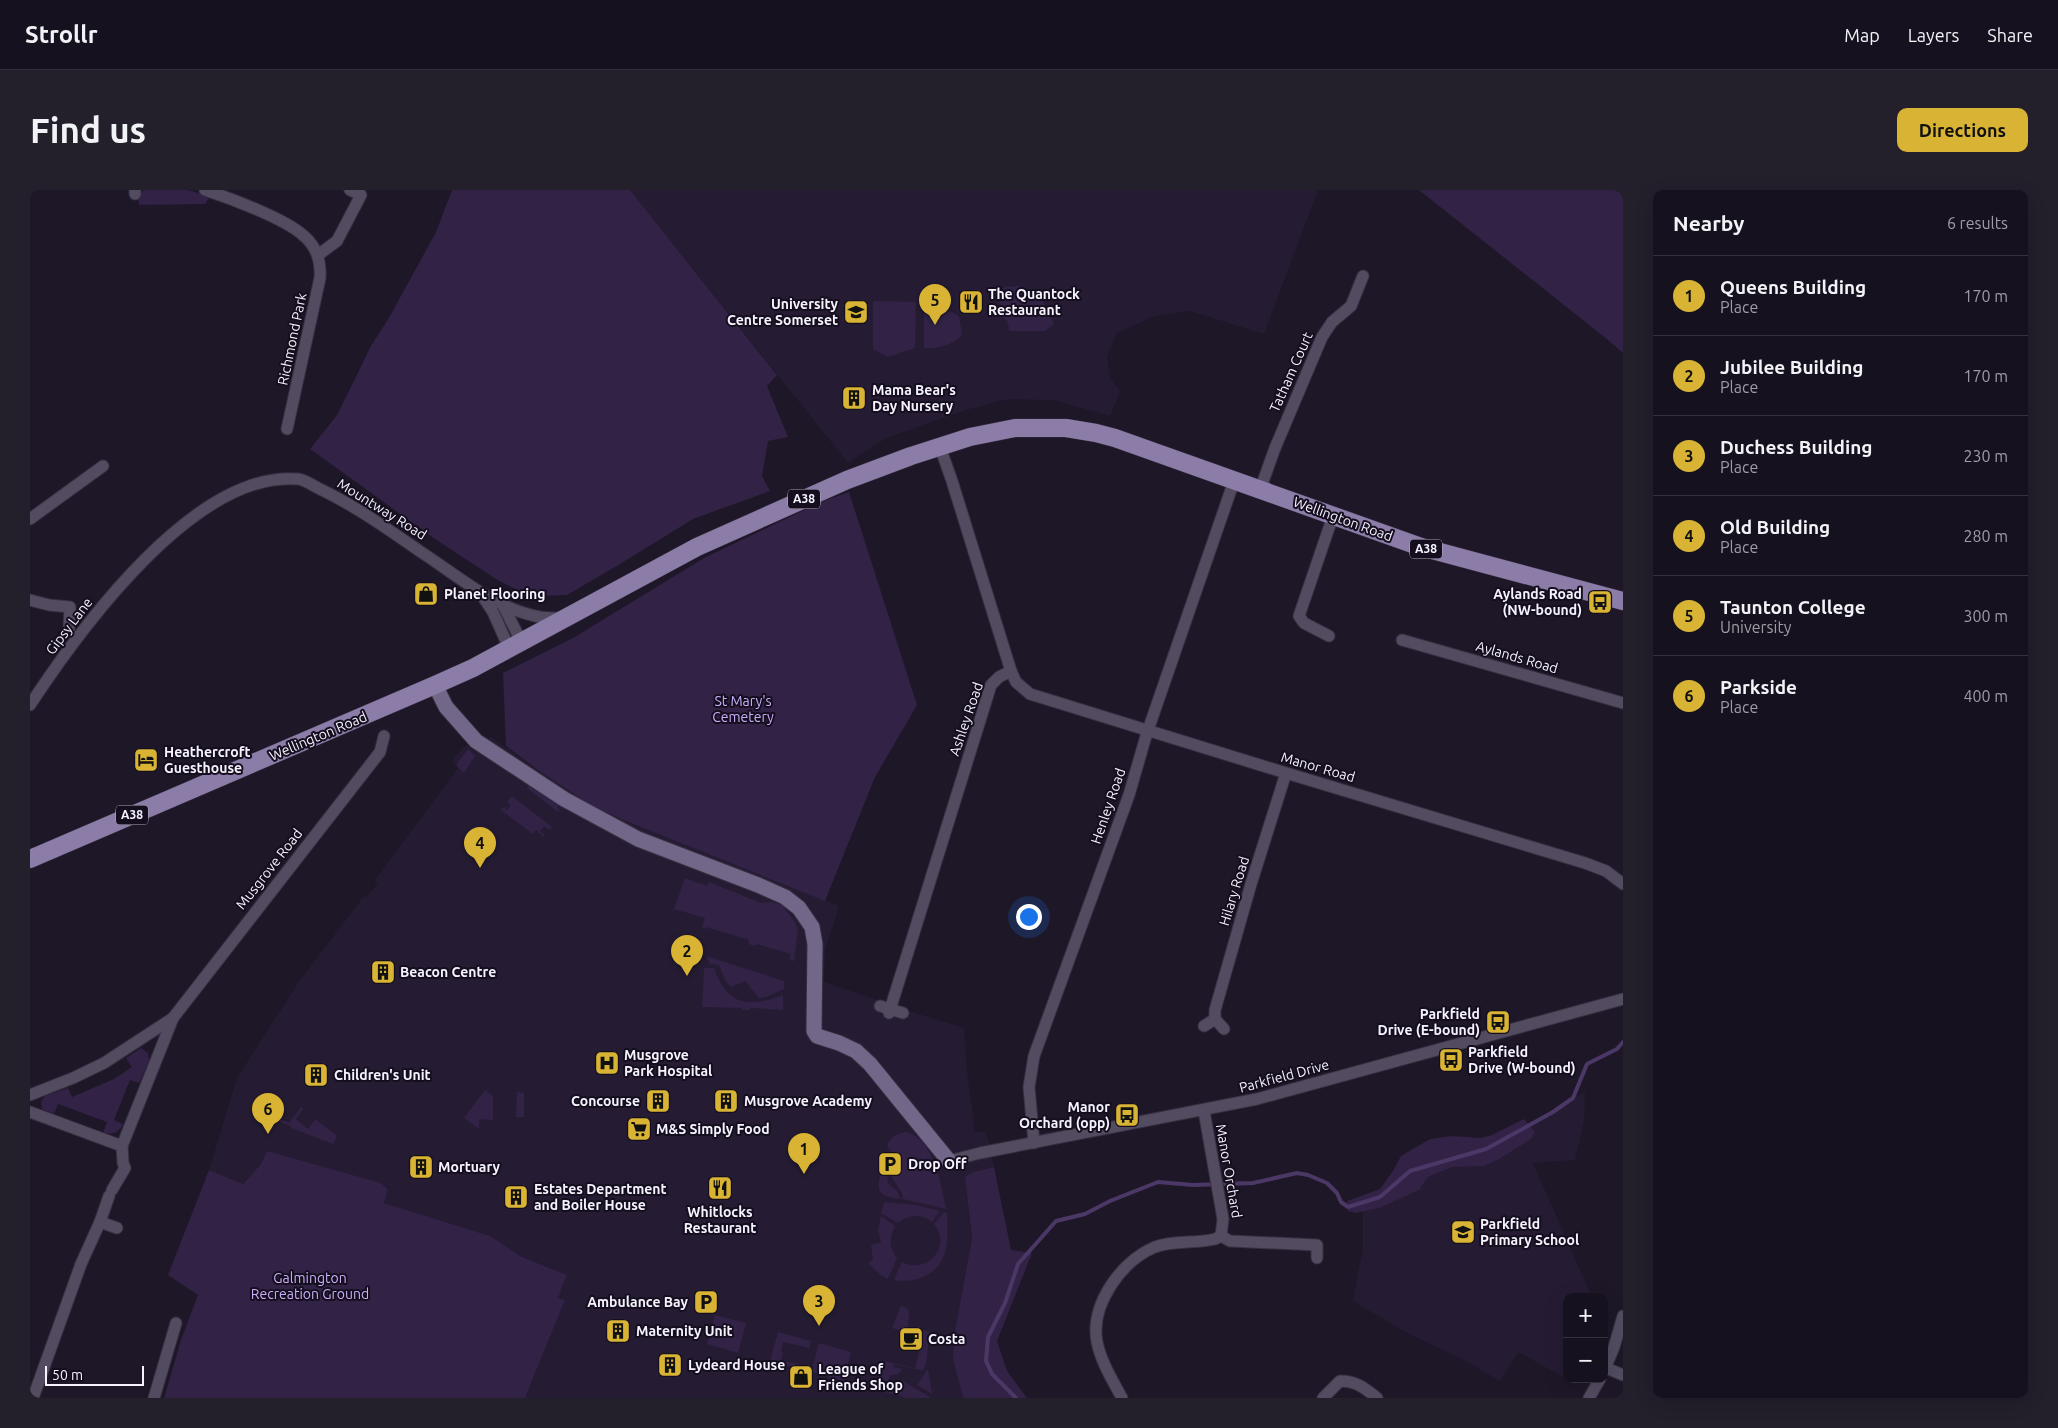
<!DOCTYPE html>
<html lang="en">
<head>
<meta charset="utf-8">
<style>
  :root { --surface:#16111e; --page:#231f2b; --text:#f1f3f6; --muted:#9e9da4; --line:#35313c; --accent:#d9b334 }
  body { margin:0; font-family:Ubuntu,sans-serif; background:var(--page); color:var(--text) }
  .controls { position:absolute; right:15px; bottom:15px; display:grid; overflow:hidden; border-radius:10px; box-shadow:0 5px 20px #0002 }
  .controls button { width:45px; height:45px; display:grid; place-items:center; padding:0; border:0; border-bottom:1px solid var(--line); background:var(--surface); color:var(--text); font:25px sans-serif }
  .scale { position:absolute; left:15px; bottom:12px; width:99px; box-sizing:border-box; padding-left:5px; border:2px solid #f6f2fe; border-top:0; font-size:14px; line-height:18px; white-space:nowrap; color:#f6f2fe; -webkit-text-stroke:4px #140e1e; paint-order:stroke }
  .you { position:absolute; left:998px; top:726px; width:18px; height:18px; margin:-12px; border:4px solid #fff; border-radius:50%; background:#1a73e8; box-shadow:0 0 0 8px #1a73e833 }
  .badge { display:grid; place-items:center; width:32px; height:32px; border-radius:50%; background:var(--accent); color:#111; font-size:16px; font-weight:700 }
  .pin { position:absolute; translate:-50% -41px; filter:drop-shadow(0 1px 2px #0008) }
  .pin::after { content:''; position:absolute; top:26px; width:18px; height:15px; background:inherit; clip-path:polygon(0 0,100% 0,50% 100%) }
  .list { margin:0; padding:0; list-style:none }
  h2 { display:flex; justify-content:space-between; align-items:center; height:65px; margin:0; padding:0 20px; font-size:21px }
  h2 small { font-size:16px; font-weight:400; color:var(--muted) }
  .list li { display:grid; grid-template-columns:32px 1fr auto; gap:15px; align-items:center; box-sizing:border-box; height:80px; padding:0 20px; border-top:1px solid var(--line) }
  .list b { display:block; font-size:19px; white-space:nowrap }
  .list p { margin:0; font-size:16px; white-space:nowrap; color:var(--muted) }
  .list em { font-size:16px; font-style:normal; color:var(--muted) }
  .map { position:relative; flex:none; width:1593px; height:1208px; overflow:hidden; border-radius:10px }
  header { display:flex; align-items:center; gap:30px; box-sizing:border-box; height:70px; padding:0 25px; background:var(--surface); border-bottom:1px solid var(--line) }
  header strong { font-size:24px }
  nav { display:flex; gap:28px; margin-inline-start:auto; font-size:18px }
  .intro { display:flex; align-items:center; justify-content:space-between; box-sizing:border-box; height:120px; padding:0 30px }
  h1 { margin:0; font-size:35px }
  .button { padding:12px 22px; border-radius:10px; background:var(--accent); color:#111; font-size:18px; font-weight:700 }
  main { display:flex; gap:30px; padding:0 30px }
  aside { flex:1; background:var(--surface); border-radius:10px; box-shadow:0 5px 20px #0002 }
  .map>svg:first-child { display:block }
  .built { fill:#251c33 }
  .green { fill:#312246 }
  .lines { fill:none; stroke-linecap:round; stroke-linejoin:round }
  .stream { stroke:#4b3866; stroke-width:4 }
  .street-casing { stroke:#383142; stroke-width:13 }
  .secondary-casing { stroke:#383142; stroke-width:17 }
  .primary-casing { stroke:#383142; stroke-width:19 }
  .street { stroke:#534c61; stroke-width:11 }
  .secondary { stroke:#736789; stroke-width:15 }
  .primary { stroke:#8c7ca8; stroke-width:18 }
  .labels { text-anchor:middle; stroke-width:4; stroke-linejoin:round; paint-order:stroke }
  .shield { fill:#140e1e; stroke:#b2aebb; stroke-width:1 }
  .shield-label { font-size:12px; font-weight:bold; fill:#f6f2fe }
  .poi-label { font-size:14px; font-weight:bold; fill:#f6f2fe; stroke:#140e1e; text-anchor:start }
  .street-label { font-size:14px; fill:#f6f2fe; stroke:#140e1e }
  .park-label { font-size:14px; fill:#ccaffa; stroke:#140e1e }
</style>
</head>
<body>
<header>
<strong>Strollr</strong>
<nav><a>Map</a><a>Layers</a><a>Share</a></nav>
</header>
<div class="intro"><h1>Find us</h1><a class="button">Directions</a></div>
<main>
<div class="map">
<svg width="1593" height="1208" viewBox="0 0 1593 1208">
  <rect width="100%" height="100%" fill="#1e1728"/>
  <g class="built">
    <polygon points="600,0 1288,0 1234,144 1160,121 1124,126 1087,143 1077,167 1080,188 1090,201 1080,226 1024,210 978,209 936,220 856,248 818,273"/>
    <polygon points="461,547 512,583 558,613 591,629 809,716 795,761 794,792 848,810 846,820 876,829 879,821 934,838 937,882 945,942 956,942 964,977 943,982 935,988 942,1048 924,1146 923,1169 933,1208 495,1208 535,1110 528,1108 537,1085 490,1066 459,1046 354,1013 358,998 351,993 231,974 213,994 179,980 207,888 268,793 334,706 336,707 348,693 345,690 428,578 422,571 433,557"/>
    <polygon points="1555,901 1554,930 1545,970 1503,973 1561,1105 1572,1107 1537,1107 1537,1189 1488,1162 1470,1191 1434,1170 1379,1144 1323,1111 1333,1058 1333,1014 1497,938 1526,921"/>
  </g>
  <g class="green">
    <polygon points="114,0 157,0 180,6 175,14 109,15 108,7"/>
    <polygon points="422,0 600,0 747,185 737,196 758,247 738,251 732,286 740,301 663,329 590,374 537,405 507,406 493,403 466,389 408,351 280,259 307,225 341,156 360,126 406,42"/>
    <polygon points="1389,0 1593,0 1593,163 1578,150"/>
    <polygon points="989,96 1011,107 1024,134 1015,141 980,141 977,131 970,125 969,102 975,97"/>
    <polygon points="843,111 886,112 885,158 858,167 843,159"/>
    <path d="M909 111 912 113V121H920L929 126 932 144C925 155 907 159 894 158V112Z"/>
    <polygon points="819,302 887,515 845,587 795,711 591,629 558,613 512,583 476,556 473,483 543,448 674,368 791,312"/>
    <polygon points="438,559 445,566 434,583 426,575"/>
    <polygon points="501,593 531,612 527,618 530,620 528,622 497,598"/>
    <polygon points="482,606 522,637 520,640 514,636 510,641 515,645 514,647 506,640 503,644 471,620 473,617 477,620 481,615 477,612"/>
    <polygon points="655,688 677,696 679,692 731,713 742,712 752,715 765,732 768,739 764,771 759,770 761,764 726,754 725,756 718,754 719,750 676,737 675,739 672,738 675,728 644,719"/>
    <polygon points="676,766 754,791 754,799 736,807 729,808 715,791 701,797 695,790 689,775 680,774"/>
    <path d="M674 778H684C697 816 719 818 753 805V820L720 818V820H712V818L672 817Z"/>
    <path d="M111 858 118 863 119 871 109 893 100 890 84 930 93 934C89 943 82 945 73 943L77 932 28 914 24 924 12 919 11 912 15 906 38 898 42 907 84 889 102 877 96 868Z"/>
    <polygon points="455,900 463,906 463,930 449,929 449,939 434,928"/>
    <polygon points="487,902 494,903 494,927 486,927"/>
    <polygon points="271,917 273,919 266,929 278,939 285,929 307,946 303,954 261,938 261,936 236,927 239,925 259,933"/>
    <polygon points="1494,929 1505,942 1501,949 1469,969 1454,976 1422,977 1398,987 1389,1000 1349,1018 1325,1023 1318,1021 1317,1011 1350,999 1363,981 1371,966 1400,949 1422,946 1450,948 1462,945"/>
    <path d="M877 942C904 950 911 995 916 1019L873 1009C873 999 863 994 861 983H863L868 970 857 956C860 947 868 943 877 942Z"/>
    <polygon points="237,961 351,993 358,999 354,1013 460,1046 490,1066 537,1085 528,1108 535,1110 495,1208 134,1208 151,1150 168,1105 138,1085 179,980 213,994 231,974"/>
    <polygon points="964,977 981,1060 1002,1063 967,1151 977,1181 997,1208 933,1208 923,1169 924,1146 942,1048 935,987 943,982"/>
    <path d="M852 979H854L857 984 858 993 868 1002 870 1009C846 1006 846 1000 852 979Z"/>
    <path d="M854 1012 886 1015 910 1021 902 1032C891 1024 879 1024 868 1033L851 1023Z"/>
    <path d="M917 1022C917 1036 919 1052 914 1065 907 1086 883 1094 864 1090L872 1072C898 1085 922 1056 904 1034L913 1023Z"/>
    <path d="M851 1026 865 1036C859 1048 859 1058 867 1068L858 1089 851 1085 838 1073 843 1069 841 1055 851 1052 848 1040Z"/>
    <polygon points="871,1116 877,1118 879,1121 878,1136 900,1142 896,1174 893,1180 890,1180 864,1174 863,1177 872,1179 869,1184 860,1185 858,1193 861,1198 866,1198 871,1195 873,1191 900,1207 900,1208 877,1208 846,1200 854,1171 885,1178 893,1147 862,1138"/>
    <polygon points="685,1125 716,1133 708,1163 677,1154"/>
    <polygon points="748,1142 781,1151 779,1158 753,1152 751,1162 753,1163 751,1170 774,1176 773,1180 740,1171"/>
    <polygon points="789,1153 821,1162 814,1191 781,1182"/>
    <polygon points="898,1179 902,1204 887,1195"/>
  </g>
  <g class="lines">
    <polyline class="stream" points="986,1208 962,1184 956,1171 958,1147 975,1113 988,1074 1026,1031 1055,1024 1080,1011 1128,992 1163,995 1223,993 1267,983 1278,985 1297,993 1307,1003 1311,1012 1318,1017 1350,1007 1380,981 1456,959 1523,922 1543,908 1557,874 1587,859 1593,852"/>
    <defs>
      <g id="street">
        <polyline points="105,0 105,4"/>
        <path d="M175 0C200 8 256 29 274 46 287 57 291 72 290 88L257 239"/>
        <polyline points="288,65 307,51 331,5 320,0"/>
        <polyline points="1230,300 1245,258 1292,147 1302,132 1321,116 1333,86"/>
        <polyline points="0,329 73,276"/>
        <polyline points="451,404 463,422 479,458"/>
        <polyline points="0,410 19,415 40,417 39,438"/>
        <polyline points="473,415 491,451"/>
        <polyline points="1299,446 1274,433 1269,426 1303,326"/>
        <polyline points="1372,450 1593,513"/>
        <polyline points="981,481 986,492 1000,504 1256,583 1555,673 1576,681 1593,694"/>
        <path d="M0 515C50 439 165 280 268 289 276 290 285 297 292 300 327 317 359 340 391 362 428 386 465 419 510 427 517 428 525 428 532 428"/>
        <polyline points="850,816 873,823"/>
        <polyline points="859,823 961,495 969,487 981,481 922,291 910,257"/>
        <polyline points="1185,829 1185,820 1221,694 1256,583"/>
        <polyline points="1174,836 1185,829 1194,839"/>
        <polyline points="0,905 43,888 74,873 143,828 350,562 354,546"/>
        <polyline points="0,922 92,956 93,973 95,978 82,1000"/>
        <polyline points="1004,953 999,897 1004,866 1099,605 1116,546 1204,291"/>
        <polyline points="92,956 143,828"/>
        <polyline points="919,971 950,963 1227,909 1593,809"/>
        <polyline points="70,1032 87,1038"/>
        <polyline points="1191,1046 1200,1051 1287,1055 1287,1068"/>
        <polyline points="1576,1178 1593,1185"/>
        <polyline points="1574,1181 1584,1157 1593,1126"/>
        <polyline points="3,1208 51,1074 70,1032 79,1006"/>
        <polyline points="124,1208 146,1133"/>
        <path d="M1092 1208C1083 1191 1071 1172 1067 1152 1060 1115 1091 1071 1125 1057 1144 1050 1165 1054 1185 1049L1191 1046 1193 1029 1174 921"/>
        <path d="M1293 1208 1310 1191C1326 1191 1335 1198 1347 1208"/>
        <polyline points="1559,1208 1570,1189"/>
      </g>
      <polyline id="secondary" points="405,495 416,517 446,551 534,609 608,649 728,695 755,707 769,718 782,737 785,754 784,841 787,846 809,853 826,861 840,874 919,971"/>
      <polyline id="primary" points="0,669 405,495 443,478 667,357 817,290 881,266 940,247 985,238 1036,238 1066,243 1085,248 1391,357 1593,411"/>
    </defs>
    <use href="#street" class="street-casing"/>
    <use href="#secondary" class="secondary-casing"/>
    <use href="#primary" class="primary-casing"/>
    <use href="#street" class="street"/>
    <use href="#secondary" class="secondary"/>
    <use href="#primary" class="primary"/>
  </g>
  <defs>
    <symbol id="restaurant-square" viewBox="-11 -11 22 22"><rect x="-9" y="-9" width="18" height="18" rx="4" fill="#d9b334" stroke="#140e1e"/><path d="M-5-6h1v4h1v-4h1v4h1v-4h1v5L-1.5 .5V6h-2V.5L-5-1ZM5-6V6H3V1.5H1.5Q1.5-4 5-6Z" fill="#111"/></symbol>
    <symbol id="university-square" viewBox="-11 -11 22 22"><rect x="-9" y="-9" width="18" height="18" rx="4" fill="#d9b334" stroke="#140e1e"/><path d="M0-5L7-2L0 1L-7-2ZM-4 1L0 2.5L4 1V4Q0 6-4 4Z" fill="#111"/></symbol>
    <symbol id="building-square" viewBox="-11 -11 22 22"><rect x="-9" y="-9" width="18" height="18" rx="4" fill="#d9b334" stroke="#140e1e"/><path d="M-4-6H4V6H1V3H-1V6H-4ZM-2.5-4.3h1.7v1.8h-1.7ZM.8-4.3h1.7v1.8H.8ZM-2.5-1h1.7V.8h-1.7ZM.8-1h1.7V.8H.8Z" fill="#111"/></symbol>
    <symbol id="shop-square" viewBox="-11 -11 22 22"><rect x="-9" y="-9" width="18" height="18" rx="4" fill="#d9b334" stroke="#140e1e"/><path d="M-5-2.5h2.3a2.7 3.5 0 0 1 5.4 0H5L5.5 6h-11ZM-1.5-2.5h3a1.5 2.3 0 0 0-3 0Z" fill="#111"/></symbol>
    <symbol id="bus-square" viewBox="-11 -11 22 22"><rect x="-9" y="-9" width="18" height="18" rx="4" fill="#d9b334" stroke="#140e1e"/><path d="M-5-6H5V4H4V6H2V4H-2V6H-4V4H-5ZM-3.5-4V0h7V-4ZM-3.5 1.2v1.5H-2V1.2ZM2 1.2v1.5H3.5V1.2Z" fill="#111"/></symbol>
    <symbol id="hotel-square" viewBox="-11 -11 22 22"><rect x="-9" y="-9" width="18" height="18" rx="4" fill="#d9b334" stroke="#140e1e"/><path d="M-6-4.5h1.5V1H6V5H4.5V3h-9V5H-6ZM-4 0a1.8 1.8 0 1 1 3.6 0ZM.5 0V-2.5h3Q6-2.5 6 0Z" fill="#111"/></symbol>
    <symbol id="hospital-square" viewBox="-11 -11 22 22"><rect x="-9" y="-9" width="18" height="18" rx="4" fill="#d9b334" stroke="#140e1e"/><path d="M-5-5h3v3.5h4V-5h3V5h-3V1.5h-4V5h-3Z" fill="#111"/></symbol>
    <symbol id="supermarket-square" viewBox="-11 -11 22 22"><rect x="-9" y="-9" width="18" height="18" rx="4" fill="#d9b334" stroke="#140e1e"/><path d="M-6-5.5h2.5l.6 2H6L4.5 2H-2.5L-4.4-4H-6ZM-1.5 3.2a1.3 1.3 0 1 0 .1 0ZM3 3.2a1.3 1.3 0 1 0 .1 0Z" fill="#111"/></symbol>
    <symbol id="parking-square" viewBox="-11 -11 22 22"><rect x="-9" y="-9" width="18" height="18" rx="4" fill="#d9b334" stroke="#140e1e"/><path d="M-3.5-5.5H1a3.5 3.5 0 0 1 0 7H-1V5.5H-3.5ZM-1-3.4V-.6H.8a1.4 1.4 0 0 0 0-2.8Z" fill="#111"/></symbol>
    <symbol id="school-square" viewBox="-11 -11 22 22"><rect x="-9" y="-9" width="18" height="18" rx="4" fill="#d9b334" stroke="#140e1e"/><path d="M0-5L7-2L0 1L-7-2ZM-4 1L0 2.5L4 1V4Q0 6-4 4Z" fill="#111"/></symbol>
    <symbol id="cafe-square" viewBox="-11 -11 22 22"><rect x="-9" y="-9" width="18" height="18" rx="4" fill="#d9b334" stroke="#140e1e"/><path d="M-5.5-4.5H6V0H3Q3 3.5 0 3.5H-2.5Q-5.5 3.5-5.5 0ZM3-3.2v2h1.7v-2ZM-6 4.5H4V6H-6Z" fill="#111"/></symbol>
  </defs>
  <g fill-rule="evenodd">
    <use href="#restaurant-square" x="927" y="98" width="28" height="28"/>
    <use href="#university-square" x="812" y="108" width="28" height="28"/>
    <use href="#building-square" x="810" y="194" width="28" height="28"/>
    <use href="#shop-square" x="382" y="390" width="28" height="28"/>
    <use href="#bus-square" x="1556" y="398" width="28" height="28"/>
    <use href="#hotel-square" x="102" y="556" width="28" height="28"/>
    <use href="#building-square" x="339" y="768" width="28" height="28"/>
    <use href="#bus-square" x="1454" y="818" width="28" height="28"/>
    <use href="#bus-square" x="1407" y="856" width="28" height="28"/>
    <use href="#hospital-square" x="563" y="859" width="28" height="28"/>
    <use href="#building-square" x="272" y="871" width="28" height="28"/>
    <use href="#building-square" x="614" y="897" width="28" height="28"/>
    <use href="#building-square" x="682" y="897" width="28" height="28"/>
    <use href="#bus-square" x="1083" y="911" width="28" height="28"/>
    <use href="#supermarket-square" x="595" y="925" width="28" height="28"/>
    <use href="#parking-square" x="846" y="960" width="28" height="28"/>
    <use href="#building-square" x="377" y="963" width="28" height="28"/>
    <use href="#restaurant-square" x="676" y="984" width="28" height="28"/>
    <use href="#building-square" x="472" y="993" width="28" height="28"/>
    <use href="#school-square" x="1419" y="1028" width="28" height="28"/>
    <use href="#parking-square" x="662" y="1098" width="28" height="28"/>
    <use href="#building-square" x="574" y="1127" width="28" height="28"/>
    <use href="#cafe-square" x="867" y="1135" width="28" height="28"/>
    <use href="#building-square" x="626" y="1161" width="28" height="28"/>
    <use href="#shop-square" x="757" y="1173" width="28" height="28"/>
  </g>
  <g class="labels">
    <g class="shield">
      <rect x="758" y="299.5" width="32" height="19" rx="4"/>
      <rect x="1380" y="349.5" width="32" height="19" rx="4"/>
      <rect x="86" y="615.5" width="32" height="19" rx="4"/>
    </g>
    <g class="shield-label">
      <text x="774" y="313">A38</text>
      <text x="1396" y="363">A38</text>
      <text x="102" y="629">A38</text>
    </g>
    <g class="poi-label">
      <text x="958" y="109">The Quantock<tspan x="958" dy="16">Restaurant</tspan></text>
      <text x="808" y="119" text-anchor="end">University<tspan x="808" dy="16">Centre Somerset</tspan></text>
      <text x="842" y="205">Mama Bear's<tspan x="842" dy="16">Day Nursery</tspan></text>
      <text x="414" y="409">Planet Flooring</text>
      <text x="1552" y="409" text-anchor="end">Aylands Road<tspan x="1552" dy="16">(NW-bound)</tspan></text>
      <text x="134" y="567">Heathercroft<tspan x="134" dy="16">Guesthouse</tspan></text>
      <text x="370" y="787">Beacon Centre</text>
      <text x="1450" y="829" text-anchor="end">Parkfield<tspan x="1450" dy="16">Drive (E-bound)</tspan></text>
      <text x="1438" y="867">Parkfield<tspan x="1438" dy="16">Drive (W-bound)</tspan></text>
      <text x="594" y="870">Musgrove<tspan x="594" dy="16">Park Hospital</tspan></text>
      <text x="304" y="890">Children's Unit</text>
      <text x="610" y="916" text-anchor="end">Concourse</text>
      <text x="714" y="916">Musgrove Academy</text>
      <text x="1080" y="922" text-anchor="end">Manor<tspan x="1080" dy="16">Orchard (opp)</tspan></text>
      <text x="626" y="944">M&amp;S Simply Food</text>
      <text x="878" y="979">Drop Off</text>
      <text x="408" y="982">Mortuary</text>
      <text x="504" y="1004">Estates Department<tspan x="504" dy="16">and Boiler House</tspan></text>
      <text x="690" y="1027" text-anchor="middle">Whitlocks<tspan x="690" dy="16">Restaurant</tspan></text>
      <text x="1450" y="1039">Parkfield<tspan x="1450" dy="16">Primary School</tspan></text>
      <text x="658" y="1117" text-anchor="end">Ambulance Bay</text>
      <text x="606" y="1146">Maternity Unit</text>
      <text x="898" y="1154">Costa</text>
      <text x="658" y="1180">Lydeard House</text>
      <text x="788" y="1184">League of<tspan x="788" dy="16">Friends Shop</tspan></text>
    </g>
    <g class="street-label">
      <text transform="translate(262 149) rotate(-78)" y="5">Richmond Park</text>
      <text transform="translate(1261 182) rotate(-66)" y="5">Tatham Court</text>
      <text transform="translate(352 319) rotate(32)" y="5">Mountway Road</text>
      <text transform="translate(1313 329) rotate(20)" y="5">Wellington Road</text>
      <text transform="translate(39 436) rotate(-53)" y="5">Gipsy Lane</text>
      <text transform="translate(1487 467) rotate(16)" y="5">Aylands Road</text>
      <text transform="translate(936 529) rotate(-71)" y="5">Ashley Road</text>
      <text transform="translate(288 546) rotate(-23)" y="5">Wellington Road</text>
      <text transform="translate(1288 577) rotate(16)" y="5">Manor Road</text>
      <text transform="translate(1078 616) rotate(-71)" y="5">Henley Road</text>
      <text transform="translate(239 679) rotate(-52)" y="5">Musgrove Road</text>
      <text transform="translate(1204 701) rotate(-73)" y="5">Hilary Road</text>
      <text transform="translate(1254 886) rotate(-15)" y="5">Parkfield Drive</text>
      <text transform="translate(1199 981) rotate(80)" y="5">Manor Orchard</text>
    </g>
    <g class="park-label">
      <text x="713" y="516">St Mary's<tspan x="713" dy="16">Cemetery</tspan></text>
      <text x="280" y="1093">Galmington<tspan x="280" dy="16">Recreation Ground</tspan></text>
    </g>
  </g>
</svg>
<div class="controls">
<button>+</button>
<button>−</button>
</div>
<div class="scale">50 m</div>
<div class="you"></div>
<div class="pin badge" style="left:774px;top:984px">1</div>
<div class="pin badge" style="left:657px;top:786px">2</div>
<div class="pin badge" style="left:789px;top:1136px">3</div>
<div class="pin badge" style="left:450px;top:678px">4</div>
<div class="pin badge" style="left:905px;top:135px">5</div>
<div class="pin badge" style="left:238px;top:944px">6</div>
</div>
<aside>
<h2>Nearby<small>6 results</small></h2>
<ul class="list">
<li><span class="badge">1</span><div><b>Queens Building</b><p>Place</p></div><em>170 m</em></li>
<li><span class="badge">2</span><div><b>Jubilee Building</b><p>Place</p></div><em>170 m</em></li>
<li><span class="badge">3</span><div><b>Duchess Building</b><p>Place</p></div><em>230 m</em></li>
<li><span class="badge">4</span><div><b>Old Building</b><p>Place</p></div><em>280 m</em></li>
<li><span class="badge">5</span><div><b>Taunton College</b><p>University</p></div><em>300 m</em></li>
<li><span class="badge">6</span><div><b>Parkside</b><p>Place</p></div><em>400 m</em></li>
</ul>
</aside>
</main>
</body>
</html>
